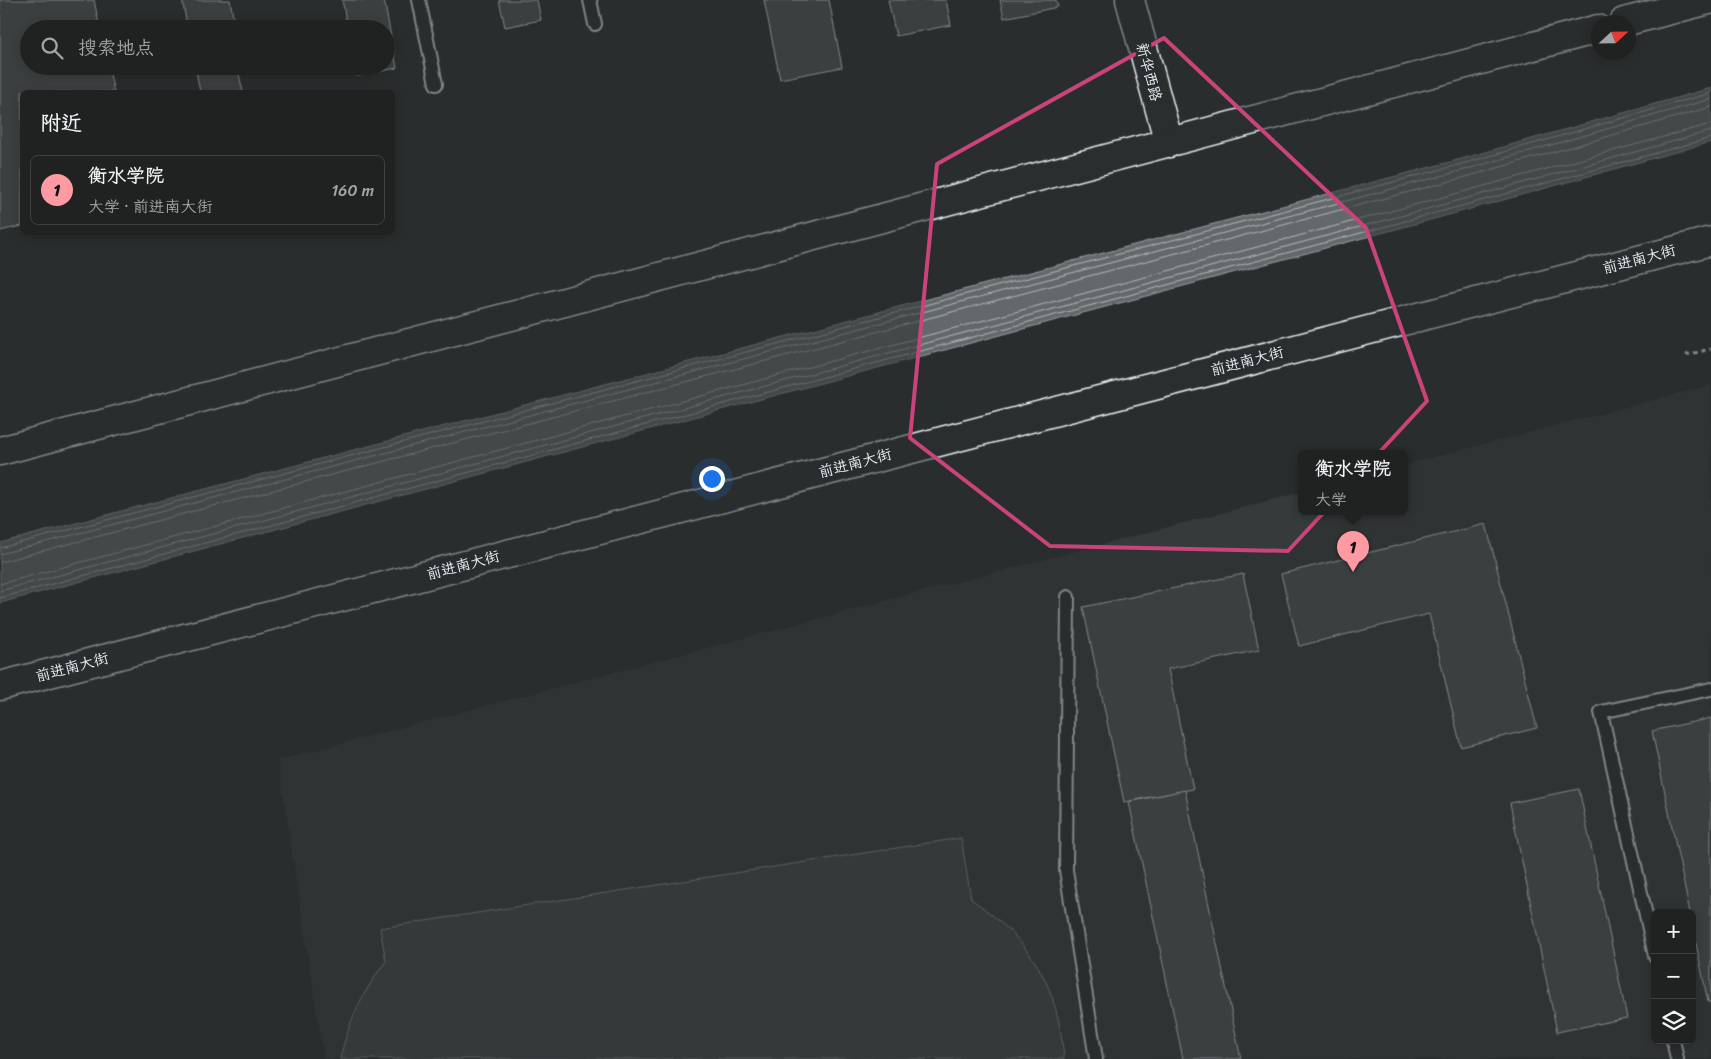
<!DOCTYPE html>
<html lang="zh">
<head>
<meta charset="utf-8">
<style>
  :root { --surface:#202222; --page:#282a2a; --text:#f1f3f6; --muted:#a2a4a5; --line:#3d3f40; --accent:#ff9aa2 }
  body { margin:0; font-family:Sriracha,"LXGW WenKai TC",sans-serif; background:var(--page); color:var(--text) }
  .controls { position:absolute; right:15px; bottom:15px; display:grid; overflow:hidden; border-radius:8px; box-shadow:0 2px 12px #0003 }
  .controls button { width:45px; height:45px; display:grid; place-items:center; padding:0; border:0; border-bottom:1px solid var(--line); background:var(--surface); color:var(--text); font:25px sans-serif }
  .compass { position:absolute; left:1591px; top:15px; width:45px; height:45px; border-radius:50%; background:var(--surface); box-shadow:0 2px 12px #0003; rotate:68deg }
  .you { position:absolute; left:711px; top:478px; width:18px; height:18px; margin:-12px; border:4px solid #fff; border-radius:50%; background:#1a73e8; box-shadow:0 0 0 8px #1a73e833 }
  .badge { display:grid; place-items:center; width:32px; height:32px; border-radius:50%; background:var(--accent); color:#111; font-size:16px; font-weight:700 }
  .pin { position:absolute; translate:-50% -41px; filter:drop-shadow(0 1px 2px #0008) }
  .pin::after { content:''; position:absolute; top:26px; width:18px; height:15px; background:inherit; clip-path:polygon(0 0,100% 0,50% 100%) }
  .popup { position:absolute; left:1298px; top:450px; width:110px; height:65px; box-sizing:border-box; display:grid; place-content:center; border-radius:8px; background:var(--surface); filter:drop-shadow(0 1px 4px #0005); font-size:16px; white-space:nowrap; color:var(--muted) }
  .popup b { font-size:19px; color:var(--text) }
  .popup::after { content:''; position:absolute; left:50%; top:100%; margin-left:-10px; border:10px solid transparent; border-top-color:var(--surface) }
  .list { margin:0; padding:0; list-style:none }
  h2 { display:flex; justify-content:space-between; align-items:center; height:65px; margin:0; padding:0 20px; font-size:21px }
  h2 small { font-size:16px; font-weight:400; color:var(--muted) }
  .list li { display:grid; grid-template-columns:32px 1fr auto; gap:15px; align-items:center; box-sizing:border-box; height:70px; margin:0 10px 10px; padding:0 10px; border:1px solid var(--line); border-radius:8px }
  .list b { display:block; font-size:19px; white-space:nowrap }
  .list p { margin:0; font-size:16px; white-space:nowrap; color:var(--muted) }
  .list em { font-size:16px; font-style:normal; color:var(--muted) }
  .icon { flex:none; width:28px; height:28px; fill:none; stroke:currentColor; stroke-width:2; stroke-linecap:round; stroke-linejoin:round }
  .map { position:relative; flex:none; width:1711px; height:1059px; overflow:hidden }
  .search { position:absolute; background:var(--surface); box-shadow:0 2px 12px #0003; left:20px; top:20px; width:375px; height:55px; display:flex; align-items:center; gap:12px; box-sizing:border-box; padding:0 18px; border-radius:28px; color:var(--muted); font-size:19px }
  .panel { position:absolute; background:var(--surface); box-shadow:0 2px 12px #0003; left:20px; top:90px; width:375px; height:145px; border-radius:8px }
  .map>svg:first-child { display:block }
  .built { fill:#363a3b; fill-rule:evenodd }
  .green { fill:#424648; stroke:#959ca0 }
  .water { fill:#63686b; stroke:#989fa3 }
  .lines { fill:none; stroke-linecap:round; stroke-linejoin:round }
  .shore { stroke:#b3bac0; stroke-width:1 }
  .building { fill:#535759; stroke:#e8f1f8 }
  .service-casing { stroke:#e8f1f8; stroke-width:16 }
  .tertiary-casing { stroke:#e8f1f8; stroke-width:31 }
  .primary-casing { stroke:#e8f1f8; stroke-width:31 }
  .path { stroke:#e8f1f8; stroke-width:3; stroke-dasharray:4 4; stroke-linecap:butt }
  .service { stroke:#2a2d2e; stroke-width:12 }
  .tertiary { stroke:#2a2d2e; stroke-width:28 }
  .primary { stroke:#2a2d2e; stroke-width:28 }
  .marked { fill:none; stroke:#ca437a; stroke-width:4; stroke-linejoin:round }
  .labels { text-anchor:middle; stroke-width:5; stroke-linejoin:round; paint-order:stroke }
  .street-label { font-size:15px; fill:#e8f1f8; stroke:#2a2d2e }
</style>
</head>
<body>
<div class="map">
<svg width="1711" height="1059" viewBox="0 0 1711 1059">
  <rect width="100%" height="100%" fill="#2a2d2e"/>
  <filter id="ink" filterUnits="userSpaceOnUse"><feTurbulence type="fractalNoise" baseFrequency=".02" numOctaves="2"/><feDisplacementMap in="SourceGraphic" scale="10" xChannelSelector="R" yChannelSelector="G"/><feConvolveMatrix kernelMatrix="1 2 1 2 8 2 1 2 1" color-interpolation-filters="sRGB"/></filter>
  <g filter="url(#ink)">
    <path class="built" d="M1711 385V1059H324L278 760 1302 492V511H1404V465ZM1655 913H1692V1040H1655Z"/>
    <path class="green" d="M961 838 971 899C1032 942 1058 984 1064 1059H340C349 1020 362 993 386 961L380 928Z"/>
    <polygon class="water" points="1711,88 1711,142 1471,209 0,603 0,543 1461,159"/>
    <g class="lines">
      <g class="shore">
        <polyline points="0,548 1462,164 1711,93"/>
        <polyline points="0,554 1464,170 1711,99"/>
        <polyline points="0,562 1466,177 1711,107"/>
        <polyline points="0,584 1466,191 1711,124"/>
        <polyline points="0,591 1468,198 1711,131"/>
        <polyline points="0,598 1469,204 1711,138"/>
      </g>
    </g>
    <g class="building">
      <polygon points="0,0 94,0 100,29 29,29 29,66 108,66 114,92 22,92 22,226 0,231"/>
      <polygon points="182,0 230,0 235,27 230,29 188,29"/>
      <polygon points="342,0 384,0 397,68 357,76 355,66 386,66 386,29 348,29"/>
      <polygon points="499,0 537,0 541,20 505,27"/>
      <polygon points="764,0 829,0 842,67 780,79"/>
      <polygon points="888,0 946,0 951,25 896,36"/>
      <polygon points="1000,0 1056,0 1058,7 1004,18"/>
      <polygon points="195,66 237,66 243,92 200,92"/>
      <polygon points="1486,524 1537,728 1461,747 1429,614 1299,646 1281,574"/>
      <polygon points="1243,574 1259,650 1168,669 1193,789 1124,802 1083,607"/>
      <polygon points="1711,718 1711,1002 1708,1002 1692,924 1692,913 1690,913 1652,731"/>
      <polygon points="1579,789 1627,1018 1557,1032 1510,803"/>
      <polygon points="1185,790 1241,1059 1183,1059 1129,802"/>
    </g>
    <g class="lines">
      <defs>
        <g id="service">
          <polyline points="419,0 436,84"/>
          <polyline points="590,0 595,24"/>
          <polyline points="1068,597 1066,870 1096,1059"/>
          <polyline points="1655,956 1601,712 1711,689"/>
          <polyline points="1673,1040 1677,1059"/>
        </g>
        <polyline id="tertiary" points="1130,0 1169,143"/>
        <g id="primary">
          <polyline points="1624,22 1709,0"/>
          <polyline points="0,451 1598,29"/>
          <polyline points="0,686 1711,241"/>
        </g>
      </defs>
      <use href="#service" class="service-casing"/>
      <use href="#tertiary" class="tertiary-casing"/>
      <use href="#primary" class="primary-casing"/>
      <polyline class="path" points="1686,355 1711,349"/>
      <use href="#service" class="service"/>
      <use href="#tertiary" class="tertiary"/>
      <use href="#primary" class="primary"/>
    </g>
  </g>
  <path d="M0 0H1711V1059H0ZM1164 38 1366 228 1427 401 1288 551 1050 546 910 438 937 164Z" fill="#2a2d2e" fill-opacity=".55" fill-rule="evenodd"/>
  <path class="marked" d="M1164 38 1366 228 1427 401 1288 551 1050 546 910 438 937 164Z"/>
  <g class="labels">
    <g class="street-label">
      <text transform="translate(1149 72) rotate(75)" y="5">新华西路</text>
      <text transform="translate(1639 259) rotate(-15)" y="5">前进南大街</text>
      <text transform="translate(1247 361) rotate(-15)" y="5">前进南大街</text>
      <text transform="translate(855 463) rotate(-15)" y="5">前进南大街</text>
      <text transform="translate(463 565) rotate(-15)" y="5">前进南大街</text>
      <text transform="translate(72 667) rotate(-15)" y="5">前进南大街</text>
    </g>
  </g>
</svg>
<div class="controls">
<button>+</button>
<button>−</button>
<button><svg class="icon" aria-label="layers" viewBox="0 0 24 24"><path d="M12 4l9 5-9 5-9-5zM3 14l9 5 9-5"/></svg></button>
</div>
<svg class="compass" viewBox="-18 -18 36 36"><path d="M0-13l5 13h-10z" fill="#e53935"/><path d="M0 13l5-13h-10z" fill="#a2a4a5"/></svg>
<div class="you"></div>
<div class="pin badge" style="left:1353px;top:572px">1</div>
<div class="popup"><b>衡水学院</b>大学</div>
<div class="search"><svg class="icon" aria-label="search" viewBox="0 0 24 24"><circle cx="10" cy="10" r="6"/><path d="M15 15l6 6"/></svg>搜索地点</div>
<section class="panel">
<h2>附近<small></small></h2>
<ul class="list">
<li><span class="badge">1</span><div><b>衡水学院</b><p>大学 · 前进南大街</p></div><em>160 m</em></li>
</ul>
</section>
</div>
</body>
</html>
